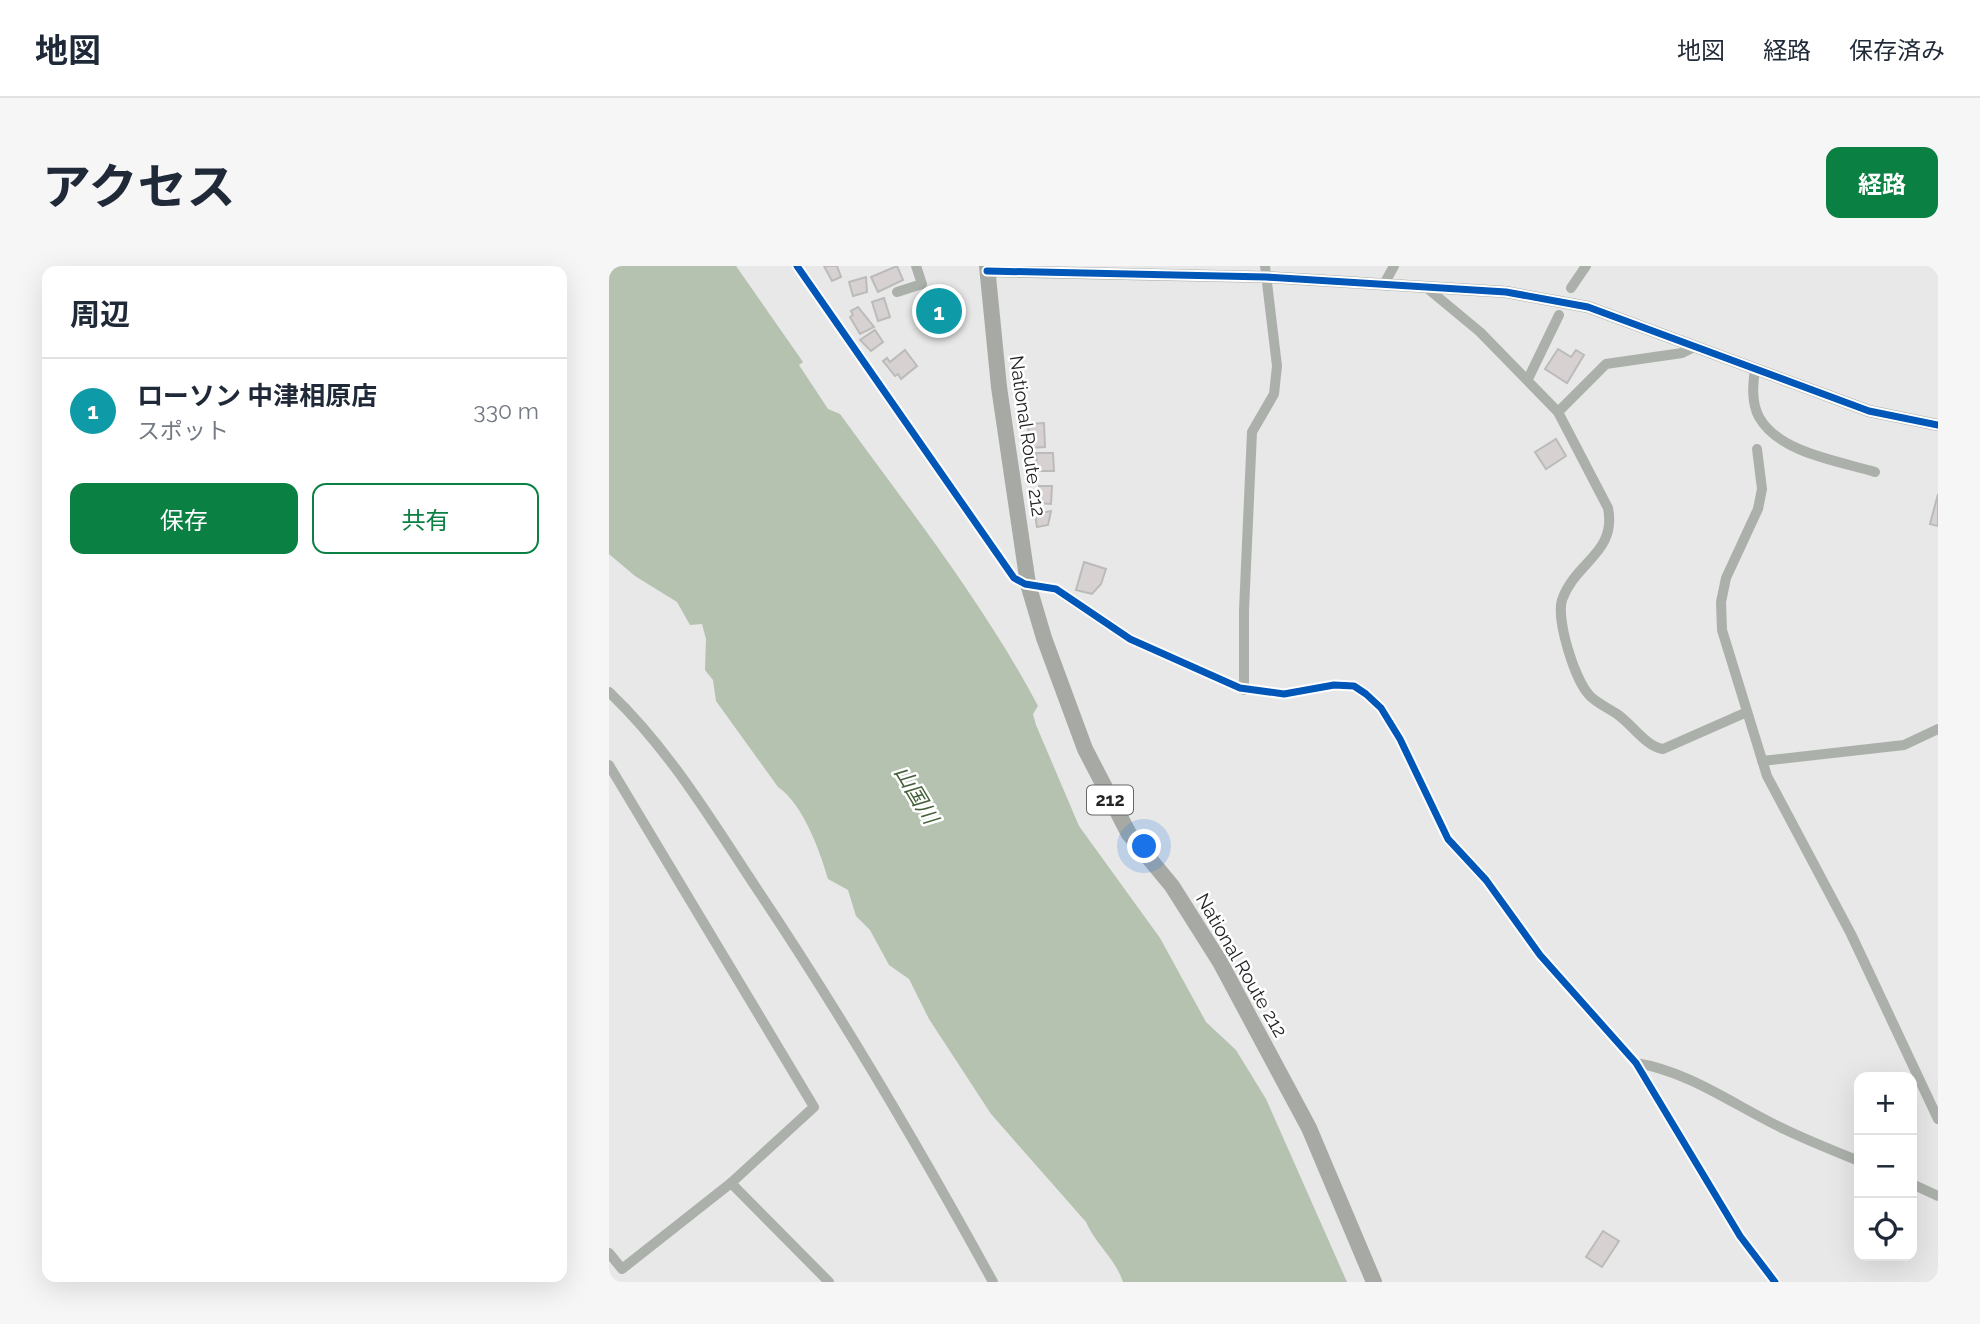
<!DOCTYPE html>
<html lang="ja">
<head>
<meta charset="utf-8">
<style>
  :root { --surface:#fff; --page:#f6f6f7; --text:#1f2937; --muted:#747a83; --line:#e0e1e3; --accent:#0b8043 }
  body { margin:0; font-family:Raleway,"Noto Sans JP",sans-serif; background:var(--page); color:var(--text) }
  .controls { position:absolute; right:21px; bottom:21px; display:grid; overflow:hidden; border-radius:14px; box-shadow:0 7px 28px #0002 }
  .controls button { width:63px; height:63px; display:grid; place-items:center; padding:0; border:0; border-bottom:2px solid var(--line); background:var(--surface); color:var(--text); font:35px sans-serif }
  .you { position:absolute; left:536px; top:581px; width:24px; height:24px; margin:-18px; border:5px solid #fff; border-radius:50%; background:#1a73e8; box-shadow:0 0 0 10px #1a73e833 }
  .badge { display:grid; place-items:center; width:46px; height:46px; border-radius:50%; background:var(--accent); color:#fff; font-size:23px; font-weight:700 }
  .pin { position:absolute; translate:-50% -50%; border:4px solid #fff; box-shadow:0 2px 7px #0006 }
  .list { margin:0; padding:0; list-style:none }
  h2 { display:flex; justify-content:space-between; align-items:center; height:91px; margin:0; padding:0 28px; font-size:30px }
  h2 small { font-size:23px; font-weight:400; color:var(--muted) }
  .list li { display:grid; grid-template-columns:46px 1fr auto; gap:21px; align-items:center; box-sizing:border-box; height:105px; padding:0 28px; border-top:2px solid var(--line) }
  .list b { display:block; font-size:26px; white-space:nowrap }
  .list p { margin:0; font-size:23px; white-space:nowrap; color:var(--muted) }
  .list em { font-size:23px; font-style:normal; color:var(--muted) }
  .actions { display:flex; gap:14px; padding:21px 28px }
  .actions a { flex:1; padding:16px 0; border:2px solid var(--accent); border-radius:14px; text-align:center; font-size:24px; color:var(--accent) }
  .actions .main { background:var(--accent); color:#fff }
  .icon { flex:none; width:38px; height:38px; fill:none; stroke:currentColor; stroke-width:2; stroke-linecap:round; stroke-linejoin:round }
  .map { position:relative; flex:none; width:1329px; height:1016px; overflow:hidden; border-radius:14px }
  header { display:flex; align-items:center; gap:42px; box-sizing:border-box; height:98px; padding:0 35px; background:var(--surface); border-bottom:2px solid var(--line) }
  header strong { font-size:33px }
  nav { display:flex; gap:38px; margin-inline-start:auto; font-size:24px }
  .intro { display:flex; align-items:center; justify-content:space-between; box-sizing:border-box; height:168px; padding:0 42px }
  h1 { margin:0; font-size:49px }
  .button { padding:18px 32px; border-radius:14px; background:var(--accent); color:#fff; font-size:24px; font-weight:700 }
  main { display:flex; gap:42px; padding:0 42px }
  aside { flex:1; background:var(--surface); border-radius:14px; box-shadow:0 7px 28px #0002 }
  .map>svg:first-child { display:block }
  .water { fill:#b5c2b0 }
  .building { fill:#d7d1d2; stroke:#bbbbba; stroke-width:2 }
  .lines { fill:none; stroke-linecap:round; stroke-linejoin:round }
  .minor { stroke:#acb0aa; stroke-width:10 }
  .tertiary { stroke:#acb0aa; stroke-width:12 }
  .trunk { stroke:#a7aaa4; stroke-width:16 }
  .cycleway-casing { stroke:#fff; stroke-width:11 }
  .cycleway { stroke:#0057b8; stroke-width:7 }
  .labels { text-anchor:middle; stroke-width:5; stroke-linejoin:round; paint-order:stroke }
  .shield { fill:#fff; stroke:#656665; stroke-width:2 }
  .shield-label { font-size:18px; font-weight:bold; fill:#232423 }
  .street-label { font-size:19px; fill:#232423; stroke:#fff }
  .water-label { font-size:21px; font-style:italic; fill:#456139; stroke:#fff }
</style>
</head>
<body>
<header>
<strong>地図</strong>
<nav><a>地図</a><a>経路</a><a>保存済み</a></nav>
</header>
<div class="intro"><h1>アクセス</h1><a class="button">経路</a></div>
<main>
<aside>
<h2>周辺<small></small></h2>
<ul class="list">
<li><span class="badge" style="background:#0f9aa8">1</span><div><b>ローソン 中津相原店</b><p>スポット</p></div><em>330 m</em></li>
</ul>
<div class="actions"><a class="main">保存</a><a>共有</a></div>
</aside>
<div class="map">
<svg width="1329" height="1016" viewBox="0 0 1329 1016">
  <rect width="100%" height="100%" fill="#e7e8e7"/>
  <path class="water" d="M0 0H127L194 96 190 99 219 143 231 148C300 243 374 336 429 440L424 448 427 459 470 560 551 672 597 756 627 784 657 833 738 1016H514C506 992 487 979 477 956L382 848 320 753 300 713 280 699 261 664 247 650 239 624 219 613C211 585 194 538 169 521L107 435 104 414 96 404 97 373 93 358 81 359 68 336 26 310 0 288Z"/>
  <g class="building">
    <polygon points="215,0 228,0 232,11 223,15"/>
    <polygon points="288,0 294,14 269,26 262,11"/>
    <polygon points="257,11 258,26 244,30 240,16"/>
    <polygon points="341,26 343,63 319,64 317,27"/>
    <polygon points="275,32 281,51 269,55 263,36"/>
    <polygon points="249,41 265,61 251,68 241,51 244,49 242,45"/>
    <polygon points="266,64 274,76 262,85 251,74"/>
    <polygon points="949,83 962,91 967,84 975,89 958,117 936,103"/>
    <polygon points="296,84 308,100 292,113 289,108 286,110 274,95 278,92 281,96"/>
    <polygon points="435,157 436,181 420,182 419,158"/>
    <polygon points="947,173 957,190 937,203 926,186"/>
    <polygon points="427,187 444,187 445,205 428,205"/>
    <polygon points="430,220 443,220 442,238 429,237"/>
    <polygon points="1329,228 1329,260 1321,258"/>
    <polygon points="442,245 439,259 428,261 426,248"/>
    <polygon points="475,296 497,303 492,318 483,328 467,324"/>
    <polygon points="994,965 1010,975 993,1001 977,991"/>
  </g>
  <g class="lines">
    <g class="minor">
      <polyline points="188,0 405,312 416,318 447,323 521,373 631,422 675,428 725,419 745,420 757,428 772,442 791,473 839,573 877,614 931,689 1027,797 1131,970 1166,1016"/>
      <polyline points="775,18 785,0"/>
      <path d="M818 22 871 66 949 146 999 242C1008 287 966 296 953 334 947 354 966 415 981 430 988 437 999 442 1008 448 1023 458 1036 480 1054 483L1138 446"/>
      <polyline points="962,22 977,0"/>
      <polyline points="288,26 313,18 307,0"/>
      <path d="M1146 103C1144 118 1142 136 1150 151 1170 187 1230 195 1266 206"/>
      <polyline points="919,113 950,49"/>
      <polyline points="949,146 997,98 1073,87 1087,80"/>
      <polyline points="1148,183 1153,223 1149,243 1117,312 1112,336 1113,364 1158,510 1242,668 1329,853"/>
      <polyline points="635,424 635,344 643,166 665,128 668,100 656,0"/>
      <path d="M0 426C59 482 101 552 146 620 232 748 310 881 384 1016"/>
      <polyline points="1153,495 1295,479 1329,463"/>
      <polyline points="0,499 205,841 122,917 13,1003 0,987"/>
      <path d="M1027 797C1082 806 1126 840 1175 863 1200 875 1225 885 1250 895"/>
      <polyline points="122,917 220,1016"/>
      <polyline points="1303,918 1329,930"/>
    </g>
    <polyline class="tertiary" points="378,5 657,11 897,26 979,41 1260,145 1329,159"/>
    <polyline class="trunk" points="378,0 390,121 419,318 435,372 476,483 520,568 563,620 611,696 700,862 765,1016"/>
    <defs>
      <g id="cycleway">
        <polyline points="188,0 405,312 416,318 447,323 521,373 631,422 675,428 725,419 745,420 757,428 772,442 791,473 839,573 877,614 931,689 1027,797 1131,970 1166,1016"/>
        <polyline points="378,5 657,11 897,26 979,41 1260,145 1329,159"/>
      </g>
    </defs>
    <use href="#cycleway" class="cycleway-casing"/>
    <use href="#cycleway" class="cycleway"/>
  </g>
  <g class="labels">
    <rect class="shield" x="478" y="519.5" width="46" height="29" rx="5"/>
    <g class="shield-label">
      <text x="501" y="540">212</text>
    </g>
    <g class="street-label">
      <text transform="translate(419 170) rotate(82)" y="7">National Route 212</text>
      <text transform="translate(633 699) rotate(60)" y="7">National Route 212</text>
    </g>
    <g class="water-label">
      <text transform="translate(307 529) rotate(59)" y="7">山国川</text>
    </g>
  </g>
</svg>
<div class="controls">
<button>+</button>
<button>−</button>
<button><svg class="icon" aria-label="locate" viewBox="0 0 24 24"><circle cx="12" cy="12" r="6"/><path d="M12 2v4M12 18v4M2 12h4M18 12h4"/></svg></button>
</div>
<div class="you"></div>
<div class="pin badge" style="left:330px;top:45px;background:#0f9aa8">1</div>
</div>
</main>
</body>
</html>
